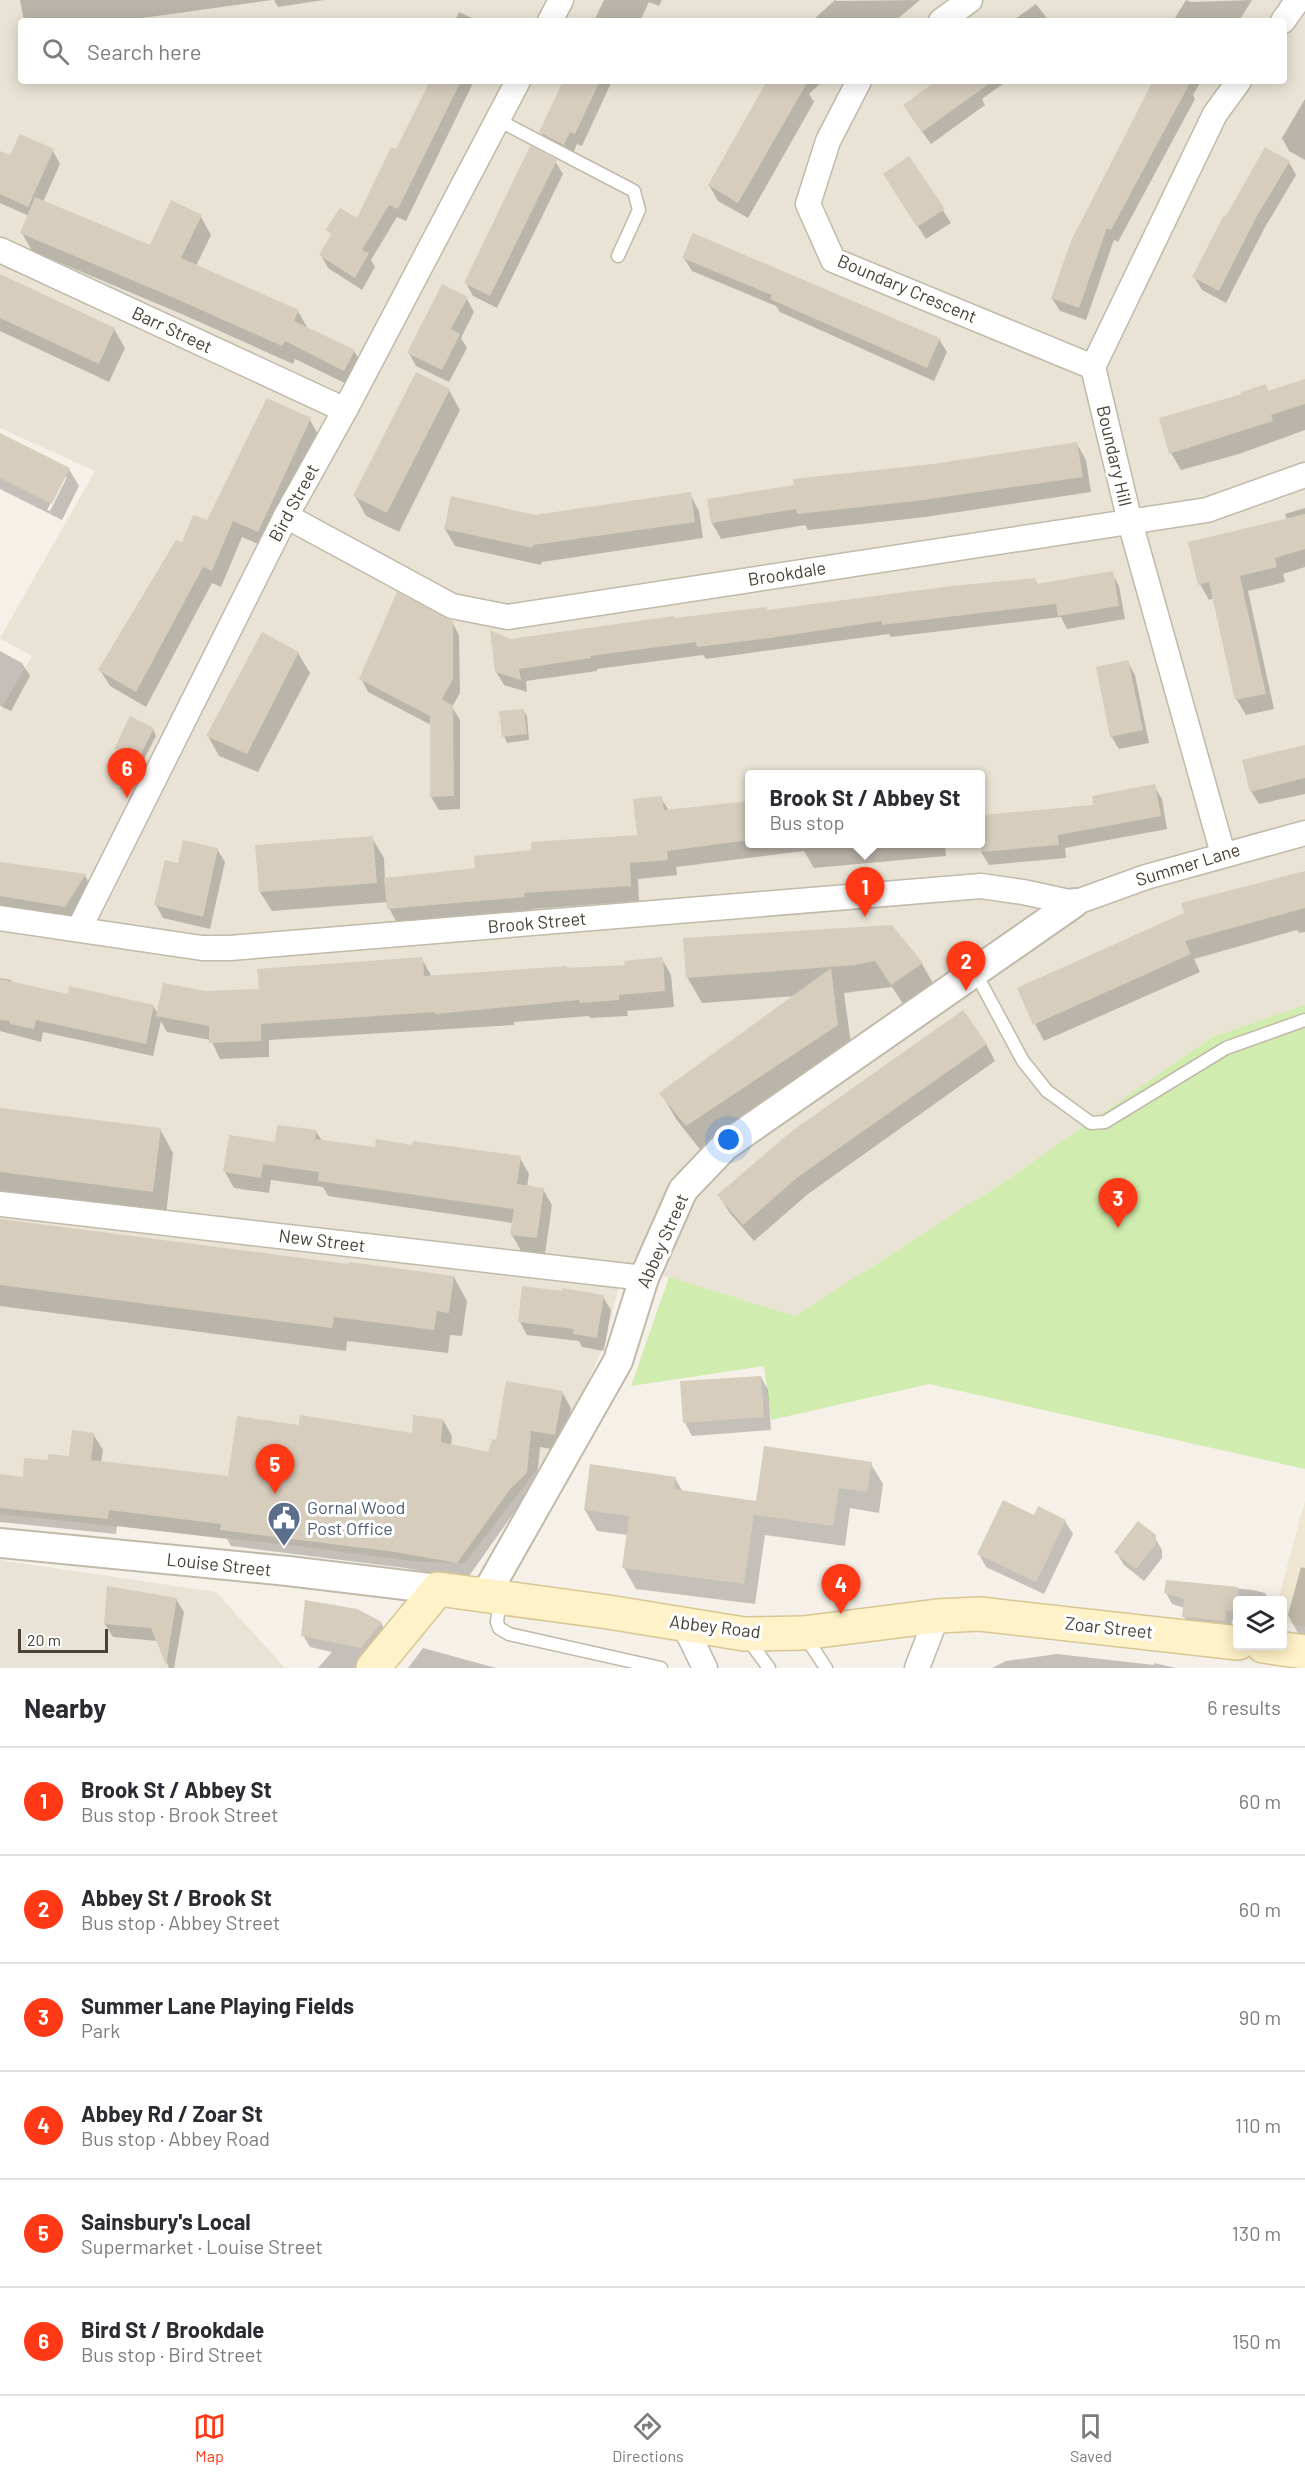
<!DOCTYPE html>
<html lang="en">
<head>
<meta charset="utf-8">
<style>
  :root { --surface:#fff; --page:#f7f7f7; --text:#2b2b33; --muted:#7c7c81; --line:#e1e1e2; --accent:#ff3815 }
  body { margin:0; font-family:Barlow,sans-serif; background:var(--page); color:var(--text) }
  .controls { position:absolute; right:18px; bottom:18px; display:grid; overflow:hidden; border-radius:6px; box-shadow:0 3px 15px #0003 }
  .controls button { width:54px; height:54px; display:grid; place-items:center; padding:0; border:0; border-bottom:2px solid var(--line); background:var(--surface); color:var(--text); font:30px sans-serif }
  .scale { position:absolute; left:18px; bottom:15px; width:90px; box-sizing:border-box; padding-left:6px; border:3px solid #494136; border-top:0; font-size:16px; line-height:21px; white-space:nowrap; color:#494136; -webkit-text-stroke:4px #fff; paint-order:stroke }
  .you { position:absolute; left:729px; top:1140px; width:21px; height:21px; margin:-15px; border:4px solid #fff; border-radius:50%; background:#1a73e8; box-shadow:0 0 0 9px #1a73e833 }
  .badge { display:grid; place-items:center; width:39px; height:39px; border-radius:50%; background:var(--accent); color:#fff; font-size:20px; font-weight:700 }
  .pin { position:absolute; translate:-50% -50px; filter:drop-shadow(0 2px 3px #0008) }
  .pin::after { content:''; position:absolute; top:32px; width:21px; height:18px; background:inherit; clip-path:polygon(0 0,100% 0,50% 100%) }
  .popup { position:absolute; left:745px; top:770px; width:240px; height:78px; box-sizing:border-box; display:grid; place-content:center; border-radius:6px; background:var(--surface); filter:drop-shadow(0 2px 4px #0005); font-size:20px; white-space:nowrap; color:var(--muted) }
  .popup b { font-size:22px; color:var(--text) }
  .popup::after { content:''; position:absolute; left:50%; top:100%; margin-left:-12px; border:12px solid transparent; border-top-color:var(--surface) }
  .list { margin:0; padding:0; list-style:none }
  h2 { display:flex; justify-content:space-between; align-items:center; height:78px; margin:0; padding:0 24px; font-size:26px }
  h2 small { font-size:20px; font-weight:400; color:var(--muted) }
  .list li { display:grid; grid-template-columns:39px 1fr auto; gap:18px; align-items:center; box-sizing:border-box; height:108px; padding:0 24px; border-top:2px solid var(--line) }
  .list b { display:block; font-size:22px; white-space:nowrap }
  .list p { margin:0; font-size:20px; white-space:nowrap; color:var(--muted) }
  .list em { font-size:20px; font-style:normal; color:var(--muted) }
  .icon { flex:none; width:33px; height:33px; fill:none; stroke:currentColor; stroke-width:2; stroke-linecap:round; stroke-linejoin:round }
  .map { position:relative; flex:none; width:1305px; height:1668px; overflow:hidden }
  .search { position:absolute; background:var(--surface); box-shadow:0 3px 15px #0003; left:18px; right:18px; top:18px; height:66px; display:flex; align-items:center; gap:15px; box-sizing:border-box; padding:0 21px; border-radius:6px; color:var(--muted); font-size:22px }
  .sheet { height:726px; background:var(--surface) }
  nav { display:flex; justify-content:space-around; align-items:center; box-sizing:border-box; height:84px; border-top:2px solid var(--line); background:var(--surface); font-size:16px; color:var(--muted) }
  nav a { display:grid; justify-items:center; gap:3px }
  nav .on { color:var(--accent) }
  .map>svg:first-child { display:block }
  .residential { fill:#e9e3d5; fill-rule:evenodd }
  .education { fill:#efe6d1 }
  .green { fill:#d0ecae }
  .shadow { fill:#0003; fill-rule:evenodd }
  .building { fill:#d7cdbc }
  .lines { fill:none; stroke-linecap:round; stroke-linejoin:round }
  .service-casing { stroke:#c1b9a9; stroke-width:15 }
  .minor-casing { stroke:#c1b9a9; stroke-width:27 }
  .tertiary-casing { stroke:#c1b9a9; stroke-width:32 }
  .secondary-casing { stroke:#d8c694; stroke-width:36 }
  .service { stroke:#fff; stroke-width:12 }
  .minor { stroke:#fff; stroke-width:24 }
  .tertiary { stroke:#fff; stroke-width:28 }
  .secondary { stroke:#fff2c8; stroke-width:33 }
  .labels { text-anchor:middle; stroke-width:6; stroke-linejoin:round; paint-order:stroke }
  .street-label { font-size:18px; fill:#494136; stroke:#fff }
  .service-label { font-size:18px; fill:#4e5e75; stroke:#fff; text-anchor:start }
</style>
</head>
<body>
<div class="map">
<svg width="1305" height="1668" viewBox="0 0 1305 1668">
  <rect width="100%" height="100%" fill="#f5f1e8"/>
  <g class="residential">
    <path d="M0 0H1305V1005L1212 1037 1008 1179 795 1316 624 1264 606 1341 562 1437 465 1563 419 1562 299 1546 0 1514V710L32 656 0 638 95 471 0 428ZM21 21H1284V81H21ZM750 774H980V844H750Z"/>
    <polygon points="0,1560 216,1592 285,1668 0,1668"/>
  </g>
  <polygon class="education" points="1305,1501 1305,1627 1283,1622 1282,1600 1278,1600"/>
  <polygon class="green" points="1305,1005 1305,1469 929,1384 771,1420 764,1366 631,1386 669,1277 795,1316 1008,1179 1212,1037"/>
  <g class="shadow">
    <polygon points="20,0 272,0 121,21 24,21"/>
    <polygon points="274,0 324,0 278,7"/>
    <polygon points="604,0 662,0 659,6 649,2 640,21 594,21"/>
    <polygon points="835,0 837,1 920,0 895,21 812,21"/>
    <polygon points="1186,0 1191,2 1252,0 1239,21 1173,21"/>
    <polygon points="1036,4 1049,21 1012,21"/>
    <polygon points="459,12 478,21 455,21"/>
    <polygon points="432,81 474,81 406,221 397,217 371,260 375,267 362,290 328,268 321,255 332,236 327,229 357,220 397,151"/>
    <polygon points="566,81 612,81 582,146 577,144 571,157 549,145 541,132"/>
    <polygon points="769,81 823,81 809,94 814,102 748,218 718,201 709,185"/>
    <polygon points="939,81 1007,81 982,99 985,105 931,144 912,118"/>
    <polygon points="1155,81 1201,81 1193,95 1195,99 1118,242 1114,240 1086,320 1060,311 1052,298"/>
    <polygon points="1305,99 1305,160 1289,151 1282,138"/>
    <polygon points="53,151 60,164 43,202 150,247 201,217 211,235 196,266 298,311 308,329 354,351 365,369 355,388 295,359 293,364 184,315 32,251 22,233 29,216 0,203 0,152 11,157"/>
    <polygon points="909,158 951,223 926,239 892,187"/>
    <polygon points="555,161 563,174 497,308 473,296 466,283"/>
    <polygon points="1289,162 1296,175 1264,229 1226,303 1202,290 1194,277 1227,218"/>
    <polygon points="684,258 939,339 947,352 934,381 780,312 776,306 692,271"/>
    <polygon points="0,276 114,329 125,348 109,382 0,331"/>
    <polygon points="467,299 474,312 461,338 467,348 449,382 416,366 409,353"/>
    <polygon points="1305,381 1305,430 1239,454 1181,470 1171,453 1243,396 1265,386 1269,393"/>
    <polygon points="449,390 460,410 399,532 366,516 355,496"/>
    <polygon points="310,420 319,436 267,548 242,537 221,587 212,583 146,707 110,686 100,670 183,544 208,522"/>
    <path d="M0 435 69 469 79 486 62 520 0 489ZM64 477H67L50 511 47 510Z"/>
    <polygon points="1077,444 1086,460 1091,492 925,517 808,530 805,525 721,539 712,523 934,465"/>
    <polygon points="690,494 699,511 703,538 542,562 541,565 455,546 445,529"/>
    <polygon points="1305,508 1305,567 1283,574 1285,582 1248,591 1274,709 1246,715 1237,700 1214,598 1209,600 1200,584 1287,520 1285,514"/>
    <polygon points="1112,573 1119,586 1125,619 1067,629 1061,617 891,637 889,634 706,659 703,655 597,669 597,671 526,681 527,692 504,685 496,672 510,640 1035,580 1038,585"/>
    <polygon points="452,622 459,635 460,693 452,707 460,720 460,809 439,810 431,797 431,725 368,692 361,678"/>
    <polygon points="0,651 22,663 30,676 11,711 0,706"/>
    <polygon points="298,653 310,673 258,772 219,756 208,736"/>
    <polygon points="1128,662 1135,675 1149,743 1119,749 1111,736"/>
    <polygon points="523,710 527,716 529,740 507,743 504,736"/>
    <polygon points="153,729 156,736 141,765 119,755 116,749"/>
    <polygon points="1305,746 1305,794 1259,804 1251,791"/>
    <polygon points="1154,786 1162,799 1167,829 1065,848 1066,858 989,865 981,852 980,817 1095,807"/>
    <polygon points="661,798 669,811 750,802 750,844 945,844 946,856 814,868 804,851 676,867 677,875 638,879 639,901 532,909 533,913 398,925 389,908 388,902 272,911 260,892 372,838 384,858 385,879 477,869 638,836"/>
    <polygon points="217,849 225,862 210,929 163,918 156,905 179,865"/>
    <polygon points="0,864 85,876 96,895 76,926 0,913"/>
    <polygon points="1305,873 1305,932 1299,933 1297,930 1194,959 1200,972 1044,1041 1035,1024"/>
    <polygon points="892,926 922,964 937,990 907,1010 892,987 844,993 852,1051 702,1152 676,1119 661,1093 796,996 702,1003 687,977"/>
    <polygon points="422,959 432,977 626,966 662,959 671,975 674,1007 627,1011 628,1016 590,1018 589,1016 514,1022 514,1025 269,1040 269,1057 220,1059 211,1040 167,1032 161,1021 153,1056 43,1032 41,1042 0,1031 0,978 11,980 13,984 69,996 153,1006 158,1014 205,993 261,991"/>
    <polygon points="986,1044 995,1061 808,1194 754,1241 729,1212 719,1195"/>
    <polygon points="0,1109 160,1129 173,1153 166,1215 0,1194"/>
    <polygon points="316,1131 322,1141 376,1149 520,1158 529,1174 527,1187 543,1189 552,1205 545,1254 521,1251 512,1235 513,1223 328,1196 323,1187 271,1180 269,1193 234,1188 225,1172 276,1143"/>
    <polygon points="0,1221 350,1266 454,1277 467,1301 462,1336 450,1335 448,1353 347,1341 346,1351 0,1306"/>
    <polygon points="603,1297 611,1310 604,1351 582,1347 579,1341 527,1335 520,1322"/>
    <polygon points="761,1377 768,1390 771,1430 692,1436 685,1423"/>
    <polygon points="562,1392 571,1408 564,1451 540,1447 536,1490 520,1504 467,1579 405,1568 231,1546 227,1539 117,1526 116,1534 0,1522 0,1476 24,1479 50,1461 70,1457 93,1434 103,1450 101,1462 229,1478 300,1427 413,1435 443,1420 452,1436 451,1446 489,1454 498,1442"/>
    <polygon points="871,1464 883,1484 879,1513 850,1508 845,1546 765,1535 755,1604 636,1589 624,1568 628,1535 597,1531 585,1510 675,1478 683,1492 757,1502"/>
    <polygon points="1035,1517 1065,1521 1073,1534 1044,1594 986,1567 979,1554"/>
    <polygon points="1154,1536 1162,1550 1162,1558 1144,1581 1124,1565 1116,1552"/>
    <polygon points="1301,1567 1305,1568 1305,1636 1299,1635 1288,1615"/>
    <polygon points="1168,1582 1253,1590 1265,1593 1269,1600 1238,1600 1238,1621 1232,1620 1231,1631 1190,1628 1184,1616 1185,1608 1172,1604 1166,1593"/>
    <polygon points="176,1599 184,1612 174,1668 169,1668 158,1641 113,1637 105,1624"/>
    <polygon points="357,1610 381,1623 388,1635 361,1668 318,1668 332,1652 310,1647 303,1635"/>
    <polygon points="423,1648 496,1668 408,1668"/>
    <polygon points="1057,1654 1154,1665 1154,1663 1176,1668 992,1668 1006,1661"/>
  </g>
  <g class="building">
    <polygon points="430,81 461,81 398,209 389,205 362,250 369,253 355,278 319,255 331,235 326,229 340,208 357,218 391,147 396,149"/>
    <polygon points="563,81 600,81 575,134 570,132 564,145 539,132"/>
    <polygon points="767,81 808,81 738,203 708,185"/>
    <polygon points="936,81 993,81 922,132 903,105"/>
    <polygon points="1153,81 1191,81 1111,230 1107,228 1079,308 1051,298 1071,241"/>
    <polygon points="20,134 54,149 28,207 0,194 0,151 10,155"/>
    <polygon points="530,146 557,160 490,296 464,283"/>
    <polygon points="1265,147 1290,161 1257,216 1219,291 1192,277 1224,215 1226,216"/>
    <polygon points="909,156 945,209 917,227 883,174"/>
    <polygon points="35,197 150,245 171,200 202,215 181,258 299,310 294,321 355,350 344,371 285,341 282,346 172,297 20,233"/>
    <polygon points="693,233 940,338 927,368 770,299 772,295 682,258"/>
    <polygon points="0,274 115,328 99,364 0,318"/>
    <polygon points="442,284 468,297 451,329 460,334 442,370 407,353"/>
    <polygon points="416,372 450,389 387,513 353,496"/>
    <polygon points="1305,379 1305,404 1271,415 1273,421 1169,454 1159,418 1242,394 1241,392 1266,384 1268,391"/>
    <polygon points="267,398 311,418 258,532 233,521 212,571 203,567 136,692 98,670 176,540 182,542 193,515 207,520"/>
    <polygon points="0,433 70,468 52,504 0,478"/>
    <polygon points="1077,442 1083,477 916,501 797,514 796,509 711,523 707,499 794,485 793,479 933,464"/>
    <polygon points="691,492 695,522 533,545 532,548 444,529 451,496 535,515"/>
    <polygon points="1305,514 1305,549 1275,558 1277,567 1240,576 1266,694 1235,700 1209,582 1198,585 1188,542"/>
    <polygon points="1113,571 1119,606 1058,616 1056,604 882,625 882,621 770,638 697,647 696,642 590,656 591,658 519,669 521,680 495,672 490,630 510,639 674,616 675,618 767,607 767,610 952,586 1035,578 1036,584"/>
    <polygon points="397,592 453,621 453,679 442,699 453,706 454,796 430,797 430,716 359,679"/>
    <polygon points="262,632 299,652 247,754 206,736"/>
    <polygon points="1128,660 1143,730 1110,737 1096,667"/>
    <polygon points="524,709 527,734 502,737 499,711"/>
    <polygon points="130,716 154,728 138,760 114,749"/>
    <polygon points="1305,745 1305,778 1250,792 1242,760"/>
    <polygon points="1155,784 1161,816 1058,835 1059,845 981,852 981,815 1093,805 1092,796"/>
    <polygon points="662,796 664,810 750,801 750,840 667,851 668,860 630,863 631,886 524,893 525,897 387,909 384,878 475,868 474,856 531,850 531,842 637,835 633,799"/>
    <polygon points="373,836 377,883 259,892 255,845"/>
    <polygon points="183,840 218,848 203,917 154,905 165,860 178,863"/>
    <polygon points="0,862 86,874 65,907 0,896"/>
    <polygon points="1305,871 1305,908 1185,941 1191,954 1033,1025 1017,988 1184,913 1181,903"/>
    <polygon points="892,925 923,963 891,985 875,961 855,965 686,978 683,938"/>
    <polygon points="423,957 424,976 567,966 567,968 625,965 624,961 663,957 665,991 619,995 619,1000 580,1003 579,1000 435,1014 435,1012 261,1024 261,1041 209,1043 209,1026 156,1016 163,983 205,991 259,989 257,969"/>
    <polygon points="831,968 838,1025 686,1126 659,1093"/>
    <polygon points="0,979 68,994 69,986 154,1005 146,1044 36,1020 34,1029 10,1024 10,1021 0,1020"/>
    <polygon points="963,1010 987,1044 798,1177 743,1225 717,1195 792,1131"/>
    <polygon points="0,1108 161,1128 153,1192 0,1172"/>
    <polygon points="277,1125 317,1130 315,1139 375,1147 376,1139 412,1145 413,1141 521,1156 517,1184 544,1188 537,1238 510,1235 514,1209 318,1181 319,1172 263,1164 261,1178 223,1172 229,1135 275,1142"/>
    <polygon points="0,1219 348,1264 349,1262 454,1276 449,1313 437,1311 434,1330 334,1317 332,1328 0,1285"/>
    <polygon points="522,1286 562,1291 562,1288 604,1295 597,1338 573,1334 574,1329 518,1322"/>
    <polygon points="761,1376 764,1417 683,1423 680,1381"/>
    <polygon points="506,1381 563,1391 555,1435 531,1431 527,1473 511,1488 457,1563 395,1552 220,1530 221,1524 109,1510 108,1519 0,1508 0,1474 23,1477 24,1458 48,1460 48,1454 69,1456 72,1430 94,1433 91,1460 228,1476 237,1416 299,1425 300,1415 412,1433 413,1415 443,1419 441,1442 488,1452 492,1439 496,1440"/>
    <polygon points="764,1446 872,1462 867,1492 839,1488 833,1526 754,1515 744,1584 622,1568 629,1516 584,1510 590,1464 676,1477 674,1489 756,1501"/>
    <polygon points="1003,1500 1034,1515 1038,1506 1066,1520 1036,1582 977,1554"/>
    <polygon points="1138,1521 1156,1535 1156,1544 1136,1569 1114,1552"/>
    <polygon points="1166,1580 1238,1587 1238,1613 1226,1610 1225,1621 1182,1617 1184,1599 1164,1593"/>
    <polygon points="107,1586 177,1598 166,1665 151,1628 104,1624"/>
    <polygon points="305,1600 357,1609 382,1622 361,1648 301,1636"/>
  </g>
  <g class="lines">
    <defs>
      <g id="service">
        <polyline points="498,120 634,191 639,210 618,256"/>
        <polyline points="975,972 1023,1061 1047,1091 1091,1123 1105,1122 1226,1048 1305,1020"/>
        <polyline points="500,1599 497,1622 499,1628 509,1634 661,1668"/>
        <polyline points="805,1636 826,1668"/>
        <polyline points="747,1638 769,1668"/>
      </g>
      <g id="minor">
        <polyline points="550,21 561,0"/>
        <polyline points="941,21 970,0"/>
        <polyline points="1283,21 1298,0"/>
        <polyline points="859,81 828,141 808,204 833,260 1093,367"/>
        <polyline points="0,250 345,410"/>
        <polyline points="286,516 452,606 508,617 1207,510 1305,475"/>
        <polyline points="1223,854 1130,522 1093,367 1215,114 1239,81"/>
        <polyline points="0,918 202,948 230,948 981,886 1023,892 1074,903 1146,877 1305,833"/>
        <polyline points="79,929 286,516 345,410 518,81"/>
        <polyline points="0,1204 644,1278"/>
        <polyline points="684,1625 705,1668"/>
        <polyline points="917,1668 937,1616"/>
      </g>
      <g id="tertiary">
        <polyline points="0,1543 288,1571 438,1589"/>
        <polyline points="486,1594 618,1361 644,1278 683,1190 725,1146 1074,903"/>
      </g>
      <g id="secondary">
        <polyline points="1263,1646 1305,1652"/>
        <polyline points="373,1668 438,1589 608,1612 744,1634 803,1633 937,1616 980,1614 1238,1643"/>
      </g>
    </defs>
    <use href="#service" class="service-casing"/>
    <use href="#minor" class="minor-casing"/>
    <use href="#tertiary" class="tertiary-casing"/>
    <use href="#secondary" class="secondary-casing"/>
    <use href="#service" class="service"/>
    <use href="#minor" class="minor"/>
    <use href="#tertiary" class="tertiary"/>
    <use href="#secondary" class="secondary"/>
  </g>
  <defs>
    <symbol id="civic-pin" viewBox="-11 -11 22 30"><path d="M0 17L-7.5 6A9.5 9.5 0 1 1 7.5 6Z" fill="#5c6f8a" stroke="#fff"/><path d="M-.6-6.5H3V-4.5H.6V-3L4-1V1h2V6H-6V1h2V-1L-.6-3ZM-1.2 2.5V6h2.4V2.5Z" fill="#fff"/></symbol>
  </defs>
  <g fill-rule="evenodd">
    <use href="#civic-pin" x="265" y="1499" width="38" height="52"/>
  </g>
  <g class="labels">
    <g class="street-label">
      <text transform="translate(907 289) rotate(23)" y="6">Boundary Crescent</text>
      <text transform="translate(172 330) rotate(25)" y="6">Barr Street</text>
      <text transform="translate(1114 456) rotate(77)" y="6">Boundary Hill</text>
      <text transform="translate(294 503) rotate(-62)" y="6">Bird Street</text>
      <text transform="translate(787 574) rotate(-9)" y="6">Brookdale</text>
      <text transform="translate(1188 865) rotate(-17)" y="6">Summer Lane</text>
      <text transform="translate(537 923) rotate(-5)" y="6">Brook Street</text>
      <text transform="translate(322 1241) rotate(7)" y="6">New Street</text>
      <text transform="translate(663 1241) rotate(-66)" y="6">Abbey Street</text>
      <text transform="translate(219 1565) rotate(6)" y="6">Louise Street</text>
      <text transform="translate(715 1627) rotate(7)" y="6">Abbey Road</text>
      <text transform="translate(1109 1628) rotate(6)" y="6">Zoar Street</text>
    </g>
    <g class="service-label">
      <text x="307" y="1514">Gornal Wood<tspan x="307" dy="21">Post Office</tspan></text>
    </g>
  </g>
</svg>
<div class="controls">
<button><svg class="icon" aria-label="layers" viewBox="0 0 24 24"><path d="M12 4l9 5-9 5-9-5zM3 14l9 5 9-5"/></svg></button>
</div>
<div class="scale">20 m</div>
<div class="you"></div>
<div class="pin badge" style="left:865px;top:917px">1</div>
<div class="popup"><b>Brook St / Abbey St</b>Bus stop</div>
<div class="pin badge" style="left:966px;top:991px">2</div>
<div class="pin badge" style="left:1118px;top:1228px">3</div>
<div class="pin badge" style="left:841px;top:1614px">4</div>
<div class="pin badge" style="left:275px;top:1494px">5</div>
<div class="pin badge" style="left:127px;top:798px">6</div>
<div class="search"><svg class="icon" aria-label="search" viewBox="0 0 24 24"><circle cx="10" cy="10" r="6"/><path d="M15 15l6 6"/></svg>Search here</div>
</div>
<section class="sheet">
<h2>Nearby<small>6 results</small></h2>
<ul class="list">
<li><span class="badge">1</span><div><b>Brook St / Abbey St</b><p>Bus stop · Brook Street</p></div><em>60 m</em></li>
<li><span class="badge">2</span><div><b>Abbey St / Brook St</b><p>Bus stop · Abbey Street</p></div><em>60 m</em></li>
<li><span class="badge">3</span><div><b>Summer Lane Playing Fields</b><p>Park</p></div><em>90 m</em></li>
<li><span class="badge">4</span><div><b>Abbey Rd / Zoar St</b><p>Bus stop · Abbey Road</p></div><em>110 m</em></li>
<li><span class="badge">5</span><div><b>Sainsbury's Local</b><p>Supermarket · Louise Street</p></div><em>130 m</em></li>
<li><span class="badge">6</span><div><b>Bird St / Brookdale</b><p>Bus stop · Bird Street</p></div><em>150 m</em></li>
</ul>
</section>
<nav>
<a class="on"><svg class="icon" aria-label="map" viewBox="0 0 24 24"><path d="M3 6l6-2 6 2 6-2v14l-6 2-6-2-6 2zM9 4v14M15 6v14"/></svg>Map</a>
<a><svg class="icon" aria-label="directions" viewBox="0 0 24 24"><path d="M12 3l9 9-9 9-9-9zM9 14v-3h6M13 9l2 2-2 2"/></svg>Directions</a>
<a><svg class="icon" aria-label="saved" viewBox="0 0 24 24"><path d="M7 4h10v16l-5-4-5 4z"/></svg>Saved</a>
</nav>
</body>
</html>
